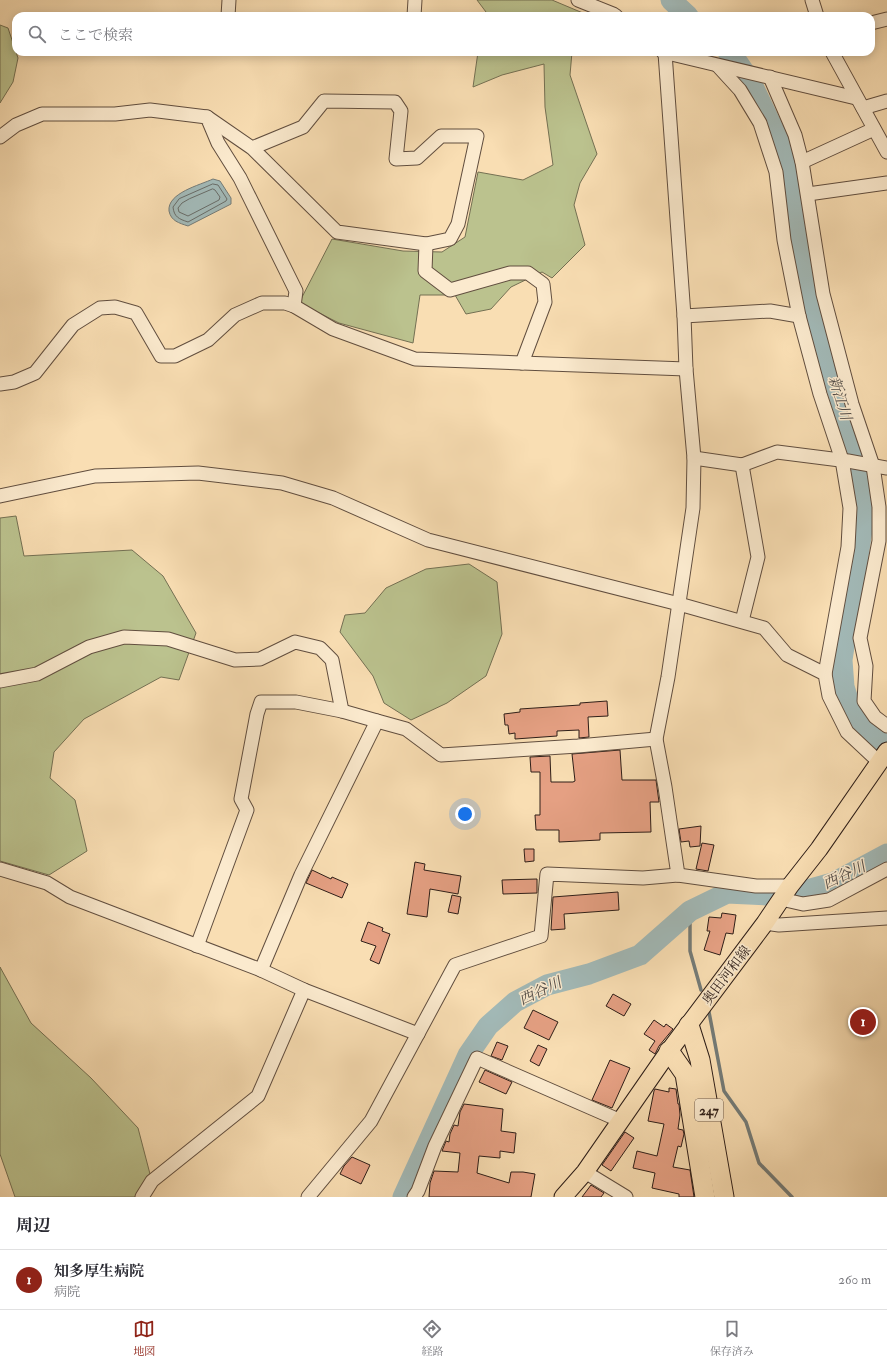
<!DOCTYPE html>
<html lang="ja">
<head>
<meta charset="utf-8">
<style>
  :root { --surface:#fff; --page:#f2f2f3; --text:#2b2b33; --muted:#7c7c81; --line:#e1e1e2; --accent:#8f2418 }
  body { margin:0; font-family:"IM FELL Double Pica","Noto Serif JP",serif; background:var(--page); color:var(--text) }
  .you { position:absolute; left:465px; top:814px; width:14px; height:14px; margin:-10px; border:3px solid #fff; border-radius:50%; background:#1a73e8; box-shadow:0 0 0 6px #1a73e833 }
  .badge { display:grid; place-items:center; width:26px; height:26px; border-radius:50%; background:var(--accent); color:#fff; font-size:13px; font-weight:700 }
  .pin { position:absolute; translate:-50% -50%; border:2px solid #fff; box-shadow:0 1px 4px #0006 }
  .list { margin:0; padding:0; list-style:none }
  h2 { display:flex; justify-content:space-between; align-items:center; height:52px; margin:0; padding:0 16px; font-size:17px }
  h2 small { font-size:13px; font-weight:400; color:var(--muted) }
  .list li { display:grid; grid-template-columns:26px 1fr auto; gap:12px; align-items:center; box-sizing:border-box; height:60px; padding:0 16px; border-top:1px solid var(--line) }
  .list b { display:block; font-size:15px; white-space:nowrap }
  .list p { margin:0; font-size:13px; white-space:nowrap; color:var(--muted) }
  .list em { font-size:13px; font-style:normal; color:var(--muted) }
  .icon { flex:none; width:22px; height:22px; fill:none; stroke:currentColor; stroke-width:2; stroke-linecap:round; stroke-linejoin:round }
  .map { position:relative; flex:none; width:887px; height:1197px; overflow:hidden }
  .search { position:absolute; background:var(--surface); box-shadow:0 2px 10px #0003; left:12px; right:12px; top:12px; height:44px; display:flex; align-items:center; gap:10px; box-sizing:border-box; padding:0 14px; border-radius:12px; color:var(--muted); font-size:15px }
  .sheet { height:112px; background:var(--surface) }
  nav { display:flex; justify-content:space-around; align-items:center; box-sizing:border-box; height:56px; border-top:1px solid var(--line); background:var(--surface); font-size:11px; color:var(--muted) }
  nav a { display:grid; justify-items:center; gap:2px }
  nav .on { color:var(--accent) }
  .map>svg:first-child { display:block }
  .green { fill:#bbc28e; stroke:#747053 }
  .water { fill:#a2b9b7; stroke:#747b77 }
  .lines { fill:none; stroke-linecap:round; stroke-linejoin:round }
  .shore { stroke:#686c68; stroke-width:1 }
  .stream { stroke:#747b77; stroke-width:3.5 }
  .river { stroke:#a2b9b7; stroke-width:21 }
  .building { fill:#e5a083; stroke:#2e1e18 }
  .minor-casing { stroke:#614e3f; stroke-width:15 }
  .major-casing { stroke:#2e1e18; stroke-width:19 }
  .highway-casing { stroke:#2e1e18; stroke-width:21 }
  .minor { stroke:#fbeace; stroke-width:13 }
  .major { stroke:#f9deb3; stroke-width:17 }
  .highway { stroke:#f9deb3; stroke-width:19 }
  .labels { text-anchor:middle; stroke-width:3; stroke-linejoin:round; paint-order:stroke }
  .shield { fill:#fbeace; stroke:#6c5b4f; stroke-width:1 }
  .shield-label { font-size:13px; font-weight:bold; fill:#2e1e18 }
  .street-label { font-size:14px; fill:#2e1e18; stroke:#fbeace }
  .water-label { font-size:15px; font-style:italic; fill:#514c48; stroke:#fbeace }
</style>
</head>
<body>
<div class="map">
<svg width="887" height="1197" viewBox="0 0 887 1197">
  <rect width="100%" height="100%" fill="#f9deb3"/>
  <filter id="stains"><feTurbulence type="fractalNoise" baseFrequency=".005" numOctaves="4"/><feColorMatrix values="0 0 0 0 .2 0 0 0 0 .09 0 0 0 0 .02 0 0 0 .5 -.17"/></filter>
  <radialGradient id="worn" r=".72"><stop offset=".6" stop-color="#630" stop-opacity="0"/><stop offset="1" stop-color="#630" stop-opacity=".3"/></radialGradient>
  <g class="green">
    <polygon points="477,0 552,0 590,16 489,16"/>
    <polygon points="0,25 8,28 18,58 13,82 0,103"/>
    <polygon points="478,52 572,52 570,75 597,154 580,183 574,205 585,245 552,278 542,272 511,287 491,309 466,314 455,295 420,295 413,343 339,323 299,303 332,239 403,251 442,252 465,237 478,172 523,180 553,165 545,107 544,64 502,75 473,87"/>
    <polygon points="16,516 24,556 132,550 163,576 196,633 179,680 161,677 84,719 54,752 50,778 75,800 87,851 49,875 0,861 0,518"/>
    <polygon points="469,564 497,582 502,634 486,676 447,703 411,720 384,703 373,676 340,632 345,615 365,613 386,588 426,569"/>
    <polygon points="0,967 31,1023 91,1078 138,1128 150,1174 135,1197 15,1197 0,1154"/>
  </g>
  <path class="water" d="M213 179 220 181 231 198V204L188 226C179 223 171 221 169 211 167 193 200 185 213 179Z"/>
  <g class="lines">
    <g class="shore">
      <path d="M213 184 218 185 227 199 226 201 188 222C179 219 174 217 173 207L179 199Z"/>
      <polygon points="213,189 215,190 220,197 219,200 188,216 179,212 178,208 182,203 189,199"/>
    </g>
    <g class="stream">
      <polyline points="690,911 690,951 701,990"/>
      <polyline points="709,1012 724,1091 746,1122 759,1163 792,1197"/>
    </g>
    <g class="river">
      <polyline points="671,0 688,16"/>
      <polyline points="728,52 736,60 751,82 790,164 801,247 814,316 856,449 861,474 865,511 842,660 844,687 852,712 879,741 887,747"/>
      <polyline points="800,892 833,883 887,854"/>
      <polyline points="403,1197 468,1055 488,1026 515,1002 547,985 589,974 640,955 690,911 727,893 767,895"/>
    </g>
  </g>
  <g class="building">
    <polygon points="607,701 608,716 588,717 589,737 579,738 579,730 557,731 557,736 515,739 515,733 509,734 508,725 505,725 504,714 520,712 520,709 580,705 580,703"/>
    <polygon points="620,750 622,780 656,780 659,802 650,802 651,832 600,833 600,840 559,842 559,830 536,830 535,815 540,815 540,772 531,772 530,757 550,756 551,782 573,782 575,781 572,754"/>
    <polygon points="701,826 700,846 690,847 689,841 681,842 679,829"/>
    <polygon points="702,843 714,845 708,871 696,869"/>
    <polygon points="524,849 534,849 534,861 525,862"/>
    <polygon points="415,862 425,864 424,870 461,876 458,894 430,889 427,917 407,914"/>
    <polygon points="312,870 331,879 332,877 348,884 342,898 306,883"/>
    <polygon points="537,879 537,893 503,894 502,880"/>
    <polygon points="618,892 619,910 564,914 565,929 551,930 553,897"/>
    <polygon points="452,895 461,897 458,914 448,912"/>
    <polygon points="722,913 736,915 733,934 726,933 720,955 704,950 710,931 707,931 709,917 721,918"/>
    <polygon points="368,922 383,928 382,931 390,934 379,964 370,960 376,946 361,941"/>
    <polygon points="613,994 631,1004 624,1016 606,1006"/>
    <polygon points="533,1010 558,1022 549,1040 524,1028"/>
    <polygon points="654,1020 664,1027 666,1024 673,1029 659,1046 655,1054 649,1050 655,1041 644,1034"/>
    <polygon points="497,1042 508,1046 502,1060 491,1056"/>
    <polygon points="538,1045 547,1049 539,1066 530,1061"/>
    <polygon points="610,1060 630,1068 612,1108 592,1100"/>
    <polygon points="485,1070 512,1082 506,1094 479,1082"/>
    <polygon points="669,1088 676,1089 678,1104 679,1104 680,1115 678,1129 683,1130 684,1134 681,1147 678,1146 673,1167 690,1170 694,1197 679,1197 679,1194 652,1188 655,1173 633,1168 637,1151 657,1156 664,1124 648,1121 654,1091 655,1089 669,1092"/>
    <polygon points="464,1104 503,1109 501,1131 516,1133 514,1153 500,1151 500,1158 479,1156 477,1173 509,1183 511,1172 523,1172 535,1174 531,1197 429,1197 430,1183 434,1171 458,1172 460,1153 442,1151 446,1141 449,1142 450,1134 454,1125 458,1126 460,1112"/>
    <polygon points="625,1132 634,1138 611,1171 602,1165"/>
    <polygon points="352,1157 370,1165 361,1184 340,1174 344,1166"/>
    <polygon points="591,1185 604,1193 601,1197 582,1197"/>
  </g>
  <g class="lines">
    <defs>
      <g id="minor">
        <polyline points="578,0 613,14 616,16"/>
        <polyline points="812,0 817,16"/>
        <polyline points="228,16 229,0"/>
        <polyline points="414,16 415,0"/>
        <polyline points="871,23 887,19"/>
        <polyline points="663,52 856,98"/>
        <polyline points="832,52 887,152"/>
        <polyline points="665,53 684,316 686,369 694,458 693,508 668,677 656,739 665,787 678,875"/>
        <polyline points="718,66 740,90 760,123 776,172 784,240 799,316 820,394 842,460 850,508 848,547 825,674"/>
        <polyline points="770,77 795,135 802,162 823,294 852,404 873,466 879,507 879,541 860,638 866,666 864,701 875,717 887,726"/>
        <polyline points="863,108 887,101"/>
        <polyline points="207,117 252,148 337,232 426,244 450,239 458,224 477,136 441,136 417,158 396,159 401,111 395,102 324,101 303,127 252,148"/>
        <polyline points="0,137 16,125 42,114 115,114 150,110 207,117 218,143 240,178 296,291 294,306"/>
        <polyline points="802,162 874,129"/>
        <polyline points="808,194 887,183"/>
        <polyline points="426,244 425,271 450,290 510,273 528,273 543,284 545,302 522,363"/>
        <polyline points="684,316 770,311 799,316"/>
        <polyline points="0,384 14,382 35,373 73,325 100,308 115,307 136,313 161,356 175,356 208,340 235,315 262,303 285,303 294,306 333,329 415,359 686,369"/>
        <polyline points="694,458 742,465 777,452 848,461 887,468"/>
        <polyline points="0,496 95,476 198,473 282,483 333,498 428,540 679,604 764,628 787,655 825,674 829,696 847,732 879,762"/>
        <polyline points="742,621 758,557 742,465"/>
        <polyline points="0,681 37,674 89,647 124,637 168,639 235,660 260,659 295,642 320,648 332,660 342,711"/>
        <polyline points="0,869 47,883 70,897 261,970 304,990 418,1034"/>
        <polyline points="781,899 803,904 829,900 887,869"/>
        <polyline points="765,923 779,925 887,918"/>
        <polyline points="197,946 247,810 241,799 257,714 261,702 296,702 342,711 377,721 406,729 441,755 578,746 656,739"/>
        <polyline points="261,970 301,875 377,721"/>
        <polyline points="585,1172 626,1197"/>
        <polyline points="142,1197 152,1181 258,1096 304,990"/>
        <polyline points="308,1197 371,1121 455,965 541,936 547,874 643,878 678,875 756,886 790,886"/>
        <polyline points="414,1197 418,1191 435,1146 477,1058 621,1121"/>
      </g>
      <polyline id="major" points="563,1197 585,1172 669,1051 765,923 790,886 819,849 887,751"/>
      <g id="highway">
        <polyline points="689,1025 700,1060 724,1197"/>
        <polyline points="669,1051 685,1074 705,1197"/>
      </g>
    </defs>
    <use href="#minor" class="minor-casing"/>
    <use href="#major" class="major-casing"/>
    <use href="#highway" class="highway-casing"/>
    <use href="#minor" class="minor"/>
    <use href="#major" class="major"/>
    <use href="#highway" class="highway"/>
  </g>
  <g class="labels">
    <rect class="shield" x="695" y="1099" width="28" height="22" rx="3"/>
    <g class="shield-label">
      <text x="709" y="1115">247</text>
    </g>
    <g class="street-label">
      <text transform="translate(726 975) rotate(-53)" y="5">奥田河和線</text>
    </g>
    <g class="water-label">
      <text transform="translate(840 398) rotate(73)" y="5">新江川</text>
      <text transform="translate(844 875) rotate(-25)" y="5">西谷川</text>
      <text transform="translate(540 991) rotate(-25)" y="5">西谷川</text>
    </g>
  </g>
  <rect width="100%" height="100%" filter="url(#stains)"/>
  <rect width="100%" height="100%" fill="url(#worn)"/>
</svg>
<div class="you"></div>
<div class="pin badge" style="left:863px;top:1022px">1</div>
<div class="search"><svg class="icon" aria-label="search" viewBox="0 0 24 24"><circle cx="10" cy="10" r="6"/><path d="M15 15l6 6"/></svg>ここで検索</div>
</div>
<section class="sheet">
<h2>周辺<small></small></h2>
<ul class="list">
<li><span class="badge">1</span><div><b>知多厚生病院</b><p>病院</p></div><em>260 m</em></li>
</ul>
</section>
<nav>
<a class="on"><svg class="icon" aria-label="map" viewBox="0 0 24 24"><path d="M3 6l6-2 6 2 6-2v14l-6 2-6-2-6 2zM9 4v14M15 6v14"/></svg>地図</a>
<a><svg class="icon" aria-label="directions" viewBox="0 0 24 24"><path d="M12 3l9 9-9 9-9-9zM9 14v-3h6M13 9l2 2-2 2"/></svg>経路</a>
<a><svg class="icon" aria-label="saved" viewBox="0 0 24 24"><path d="M7 4h10v16l-5-4-5 4z"/></svg>保存済み</a>
</nav>
</body>
</html>
